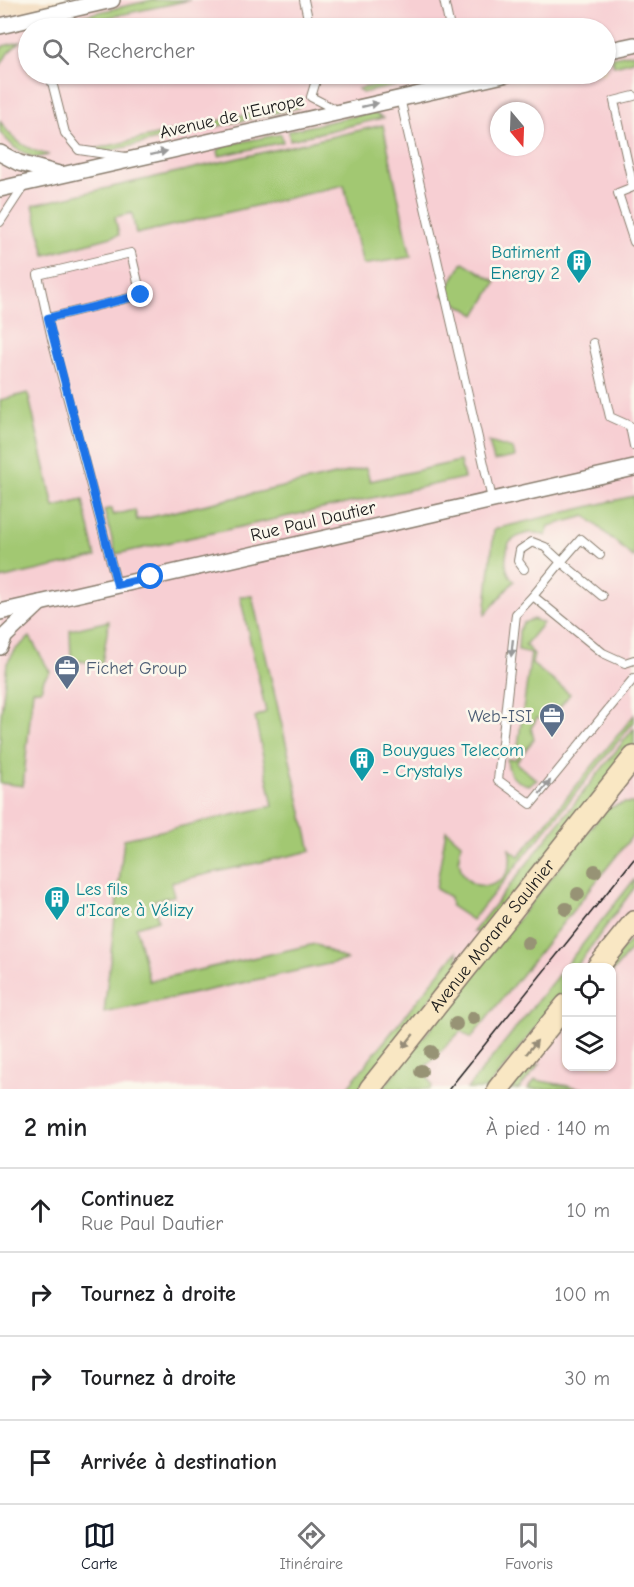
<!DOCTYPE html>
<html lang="fr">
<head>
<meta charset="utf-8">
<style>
  :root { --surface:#fff; --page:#f6f6f6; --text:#202124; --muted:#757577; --line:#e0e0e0; --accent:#111827 }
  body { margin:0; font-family:"Comic Neue",sans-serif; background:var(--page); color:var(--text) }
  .controls { position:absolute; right:18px; bottom:18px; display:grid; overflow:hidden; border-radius:12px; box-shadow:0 2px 4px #0004 }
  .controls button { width:54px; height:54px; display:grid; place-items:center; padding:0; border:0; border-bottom:2px solid var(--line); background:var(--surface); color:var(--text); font:30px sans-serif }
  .compass { position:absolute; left:490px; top:102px; width:54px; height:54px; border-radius:50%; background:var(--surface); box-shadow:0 2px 4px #0004; rotate:161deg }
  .stop { position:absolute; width:18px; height:18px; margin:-14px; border:4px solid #1a73e8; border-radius:50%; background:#fff }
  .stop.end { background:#1a73e8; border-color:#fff; box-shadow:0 2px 6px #0008 }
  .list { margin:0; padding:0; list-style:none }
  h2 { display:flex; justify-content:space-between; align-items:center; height:78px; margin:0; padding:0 24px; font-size:26px }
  h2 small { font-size:20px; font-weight:400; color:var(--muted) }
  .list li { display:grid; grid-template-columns:39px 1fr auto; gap:18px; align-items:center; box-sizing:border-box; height:84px; padding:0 24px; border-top:2px solid var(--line) }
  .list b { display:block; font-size:22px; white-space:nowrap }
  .list p { margin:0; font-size:20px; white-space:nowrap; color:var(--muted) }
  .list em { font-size:20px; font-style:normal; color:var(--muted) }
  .icon { flex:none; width:33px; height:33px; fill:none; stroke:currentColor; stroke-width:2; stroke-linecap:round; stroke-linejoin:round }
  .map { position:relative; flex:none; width:634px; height:1089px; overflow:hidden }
  .search { position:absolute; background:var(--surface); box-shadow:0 2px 4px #0004; left:18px; right:18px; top:18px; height:66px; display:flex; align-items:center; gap:15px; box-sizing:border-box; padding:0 21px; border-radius:33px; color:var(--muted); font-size:22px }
  .sheet { height:414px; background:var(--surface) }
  nav { display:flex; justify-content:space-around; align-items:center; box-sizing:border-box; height:84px; border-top:2px solid var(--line); background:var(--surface); font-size:16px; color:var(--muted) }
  nav a { display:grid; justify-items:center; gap:3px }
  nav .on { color:var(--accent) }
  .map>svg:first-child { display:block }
  .built { fill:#f7cfd3; fill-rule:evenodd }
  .green { fill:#a2c872; stroke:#5f7247; stroke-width:1.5 }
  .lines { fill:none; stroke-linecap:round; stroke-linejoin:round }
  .service-casing { stroke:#887c6d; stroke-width:10 }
  .minor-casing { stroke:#887c6d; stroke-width:18 }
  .secondary-casing { stroke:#887c6d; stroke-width:24 }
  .service { stroke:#fff; stroke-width:8 }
  .minor { stroke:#fff; stroke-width:15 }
  .secondary { stroke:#f9e7c3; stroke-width:21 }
  .tram { stroke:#1c1c1c; stroke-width:1.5 }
  .tree { fill:#979375 }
  .oneway { fill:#999 }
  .oneway2 { fill:#968c78 }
  .route { stroke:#1a73e8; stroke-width:8 }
  .labels { text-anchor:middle; stroke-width:5; stroke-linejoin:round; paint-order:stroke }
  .street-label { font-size:18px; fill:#1c1c1c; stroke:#fbf7ec }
  .culture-label { font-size:18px; fill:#0d838f; stroke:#fbf7ec; text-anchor:start }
  .service-label { font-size:18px; fill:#4e5e75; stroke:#fbf7ec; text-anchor:start }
</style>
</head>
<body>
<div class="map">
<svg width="634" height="1089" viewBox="0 0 634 1089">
  <rect width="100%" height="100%" fill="#fbf7ec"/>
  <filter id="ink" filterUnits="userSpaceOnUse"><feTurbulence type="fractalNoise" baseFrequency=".0167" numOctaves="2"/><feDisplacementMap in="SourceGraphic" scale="12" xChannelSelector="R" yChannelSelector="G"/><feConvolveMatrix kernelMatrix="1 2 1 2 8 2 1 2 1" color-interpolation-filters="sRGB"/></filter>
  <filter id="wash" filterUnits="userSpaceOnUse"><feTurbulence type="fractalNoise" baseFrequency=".008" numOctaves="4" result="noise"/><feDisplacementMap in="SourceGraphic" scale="24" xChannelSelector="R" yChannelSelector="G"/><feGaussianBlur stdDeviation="1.35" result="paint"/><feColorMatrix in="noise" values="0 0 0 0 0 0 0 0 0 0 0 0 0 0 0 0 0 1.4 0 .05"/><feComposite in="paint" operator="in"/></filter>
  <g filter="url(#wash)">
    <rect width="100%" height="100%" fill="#f3dcbe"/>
    <path class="built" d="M87 0H634V1089H0V18ZM28 28H606V74H28ZM499 111H535V147H499ZM566 968H612V1066H566Z"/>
    <g class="green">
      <polygon points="152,0 190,0 59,28 64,20"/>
      <polygon points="20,42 8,53 0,66 0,51 3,46"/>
      <polygon points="634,53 634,61 614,66 612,57"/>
      <polygon points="427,74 451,74 362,93 358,89"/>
      <polygon points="300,102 298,108 96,154 90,150"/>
      <polygon points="372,112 383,118 290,140 288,131"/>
      <path d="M0 121C12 140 27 150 49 155L34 158 15 148 0 133Z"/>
      <polygon points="383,125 411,257 363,265 344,185 136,234 132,213 115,217 119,235 45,255 33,205"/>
      <polygon points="281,134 283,142 219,156 218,150 225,145"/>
      <polygon points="463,262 496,282 476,315 443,295"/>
      <polygon points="28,393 54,507 83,500 96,557 0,579 0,400"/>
      <polygon points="489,442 513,449 515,457 494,461"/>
      <polygon points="460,461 464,478 116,554 104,510 112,508 113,515 135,510 137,520 366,468 370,481"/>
      <path d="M634 496V558L586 516 549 526 546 536C533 529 519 534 509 543 505 557 503 570 514 581L485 615 494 529Z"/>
      <polygon points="240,596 252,596 311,851 171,882 174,896 154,900 158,920 136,927 149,981 315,944 347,960 104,1013 124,839 273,806 255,717 266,712"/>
      <path d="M533 619 543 623 525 645 534 654 532 664 570 694 550 720 537 718 531 728 534 739 516 763 537 780 529 785C514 782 508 775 507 759H516L531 653 518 650 519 631 523 623Z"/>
      <polygon points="109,621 102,664 71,660 70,630"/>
      <polygon points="30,637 50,672 44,679 41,690 33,690 23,786 0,783 0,723 7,663 16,649"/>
      <path d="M634 715V722L472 920 451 906 450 897 436 889 446 830 461 843C447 903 521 895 509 849L519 856Z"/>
      <polygon points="634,728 634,746 488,928 480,933 473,932"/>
      <polygon points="624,803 634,803 634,834 471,1038 461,1031 424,1068 432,1086 430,1089 382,1089 606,809"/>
      <polygon points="634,880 634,888 576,967 566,968 566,991 487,1089 467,1089"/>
      <polygon points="634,935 634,946 612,973 612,968 607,968"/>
      <polygon points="457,951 459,963 359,1089 346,1089"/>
      <polygon points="540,1064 519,1089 510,1089 526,1068"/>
      <polygon points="535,1080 585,1089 528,1089"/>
    </g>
  </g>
  <g filter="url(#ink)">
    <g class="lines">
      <defs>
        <g id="service">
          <polyline points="304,0 310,28"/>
          <polyline points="444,0 450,28"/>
          <polyline points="52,28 57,13"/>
          <polyline points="50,74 65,133 79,150 126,157"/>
          <polyline points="318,74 311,97 338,111"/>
          <polyline points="634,96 614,101 633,187 618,193 634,242"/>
          <polyline points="400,98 492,499"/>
          <polyline points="0,222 25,184"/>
          <polyline points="48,318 141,295 131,253 38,275 52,339 117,585"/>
          <polyline points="593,343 610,417 630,426 634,446"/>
          <polyline points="524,569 518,561 520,550 532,542 545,547 561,562 581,539 600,555"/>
          <polyline points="533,596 516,614 498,780 531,804 634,678"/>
          <polyline points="602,596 561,562 533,596 603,653 625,663 634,660"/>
        </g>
        <g id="minor">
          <polyline points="0,26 112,0"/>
          <polyline points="606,51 634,45"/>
          <polyline points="0,153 19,163 59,174"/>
          <polyline points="0,189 508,74"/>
          <polyline points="0,612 634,468"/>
          <polyline points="0,647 5,636 40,603"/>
        </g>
        <g id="secondary">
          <polyline points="597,968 634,922"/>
          <path id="s1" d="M370 1089 634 757"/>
          <polyline points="498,1089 566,1005"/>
        </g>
      </defs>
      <use href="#service" class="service-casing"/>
      <use href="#minor" class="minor-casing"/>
      <use href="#secondary" class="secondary-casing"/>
      <use href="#service" class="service"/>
      <use href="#minor" class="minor"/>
      <use href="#secondary" class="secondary"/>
      <polyline class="tram" points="449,1089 634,859"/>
    </g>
    <g class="tree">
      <circle cx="595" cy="871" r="7"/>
      <circle cx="578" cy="894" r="7"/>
      <circle cx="566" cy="909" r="7"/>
      <circle cx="528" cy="943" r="7"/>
      <circle cx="473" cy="1018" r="7"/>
      <circle cx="456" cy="1024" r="7"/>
      <circle cx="431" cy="1052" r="7"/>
      <circle cx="421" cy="1071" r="7"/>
    </g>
    <defs><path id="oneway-solid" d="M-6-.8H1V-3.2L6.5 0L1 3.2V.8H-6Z" transform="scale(1.5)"/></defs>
    <g class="oneway">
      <use href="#oneway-solid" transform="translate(370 105) rotate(-13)"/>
      <use href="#oneway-solid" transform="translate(159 153) rotate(-13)"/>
      <use href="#oneway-solid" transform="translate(512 648) rotate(96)"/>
      <use href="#oneway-solid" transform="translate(545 787) rotate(-51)"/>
    </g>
    <g class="oneway2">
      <use href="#oneway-solid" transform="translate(408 1041) rotate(129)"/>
      <use href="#oneway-solid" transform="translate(532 1047) rotate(-51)"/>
    </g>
  </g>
  <g class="lines" filter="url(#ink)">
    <polyline class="route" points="141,295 48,318 117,585 151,577"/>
  </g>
  <defs>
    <symbol id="building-pin" viewBox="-11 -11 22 30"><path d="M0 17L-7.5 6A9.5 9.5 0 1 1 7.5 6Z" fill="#0f9aa8" stroke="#fbf7ec"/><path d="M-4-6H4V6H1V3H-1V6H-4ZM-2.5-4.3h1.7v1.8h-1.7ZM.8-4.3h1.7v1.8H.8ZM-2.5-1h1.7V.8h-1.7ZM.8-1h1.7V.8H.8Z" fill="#fff"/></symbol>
    <symbol id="office-pin" viewBox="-11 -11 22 30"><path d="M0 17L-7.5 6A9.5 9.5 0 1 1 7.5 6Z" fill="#5c6f8a" stroke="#fbf7ec"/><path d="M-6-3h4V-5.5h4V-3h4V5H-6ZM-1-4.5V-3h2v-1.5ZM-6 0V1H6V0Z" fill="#fff"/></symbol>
  </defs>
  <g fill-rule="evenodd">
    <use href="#building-pin" x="564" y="247" width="30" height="40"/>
    <use href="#office-pin" x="52" y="653" width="30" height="40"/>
    <use href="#office-pin" x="537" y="701" width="30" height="40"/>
    <use href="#building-pin" x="347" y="745" width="30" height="40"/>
    <use href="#building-pin" x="42" y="884" width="30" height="40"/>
  </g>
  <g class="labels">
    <g class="street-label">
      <text transform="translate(232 116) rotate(-13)" y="6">Avenue de l'Europe</text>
      <text transform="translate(313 521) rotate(-13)" y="6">Rue Paul Dautier</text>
      <text dy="6" stroke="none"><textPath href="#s1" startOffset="196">Avenue Morane Saulnier</textPath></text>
    </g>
    <g class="culture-label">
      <text x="560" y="258" text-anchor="end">Batiment<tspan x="560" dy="21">Energy 2</tspan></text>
      <text x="382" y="756">Bouygues Telecom<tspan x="382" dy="21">- Crystalys</tspan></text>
      <text x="76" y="895">Les fils<tspan x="76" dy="21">d'Icare à Vélizy</tspan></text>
    </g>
    <g class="service-label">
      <text x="86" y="674">Fichet Group</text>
      <text x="532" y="722" text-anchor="end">Web-ISI</text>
    </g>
  </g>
</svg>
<div class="controls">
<button><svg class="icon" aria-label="locate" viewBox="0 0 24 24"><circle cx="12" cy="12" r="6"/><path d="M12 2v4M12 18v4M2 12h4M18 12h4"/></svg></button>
<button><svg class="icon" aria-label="layers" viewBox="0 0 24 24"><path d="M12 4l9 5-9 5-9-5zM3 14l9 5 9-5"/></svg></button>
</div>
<svg class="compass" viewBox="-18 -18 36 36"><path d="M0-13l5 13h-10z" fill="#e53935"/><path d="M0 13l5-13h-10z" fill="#757577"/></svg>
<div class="stop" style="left:151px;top:577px"></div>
<div class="stop end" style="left:141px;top:295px"></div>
<div class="search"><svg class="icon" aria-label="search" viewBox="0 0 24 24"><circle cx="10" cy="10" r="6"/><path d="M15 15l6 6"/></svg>Rechercher</div>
</div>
<section class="sheet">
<h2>2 min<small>À pied · 140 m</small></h2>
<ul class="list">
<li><svg class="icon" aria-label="ahead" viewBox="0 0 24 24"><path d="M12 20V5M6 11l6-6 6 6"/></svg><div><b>Continuez</b><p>Rue Paul Dautier</p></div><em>10 m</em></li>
<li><svg class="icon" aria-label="right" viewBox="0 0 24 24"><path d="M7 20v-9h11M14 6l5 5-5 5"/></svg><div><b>Tournez à droite</b></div><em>100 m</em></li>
<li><svg class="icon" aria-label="right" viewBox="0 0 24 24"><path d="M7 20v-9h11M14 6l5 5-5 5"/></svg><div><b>Tournez à droite</b></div><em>30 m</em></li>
<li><svg class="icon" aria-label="arrive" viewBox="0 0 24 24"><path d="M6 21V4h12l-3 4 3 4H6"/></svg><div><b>Arrivée à destination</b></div></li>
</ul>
</section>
<nav>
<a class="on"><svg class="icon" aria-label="map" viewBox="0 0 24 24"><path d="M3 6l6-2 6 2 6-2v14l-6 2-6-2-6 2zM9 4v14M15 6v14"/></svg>Carte</a>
<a><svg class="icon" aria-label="directions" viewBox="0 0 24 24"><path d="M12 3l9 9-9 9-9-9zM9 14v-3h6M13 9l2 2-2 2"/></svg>Itinéraire</a>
<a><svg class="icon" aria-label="saved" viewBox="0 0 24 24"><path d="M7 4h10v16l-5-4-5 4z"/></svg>Favoris</a>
</nav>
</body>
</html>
